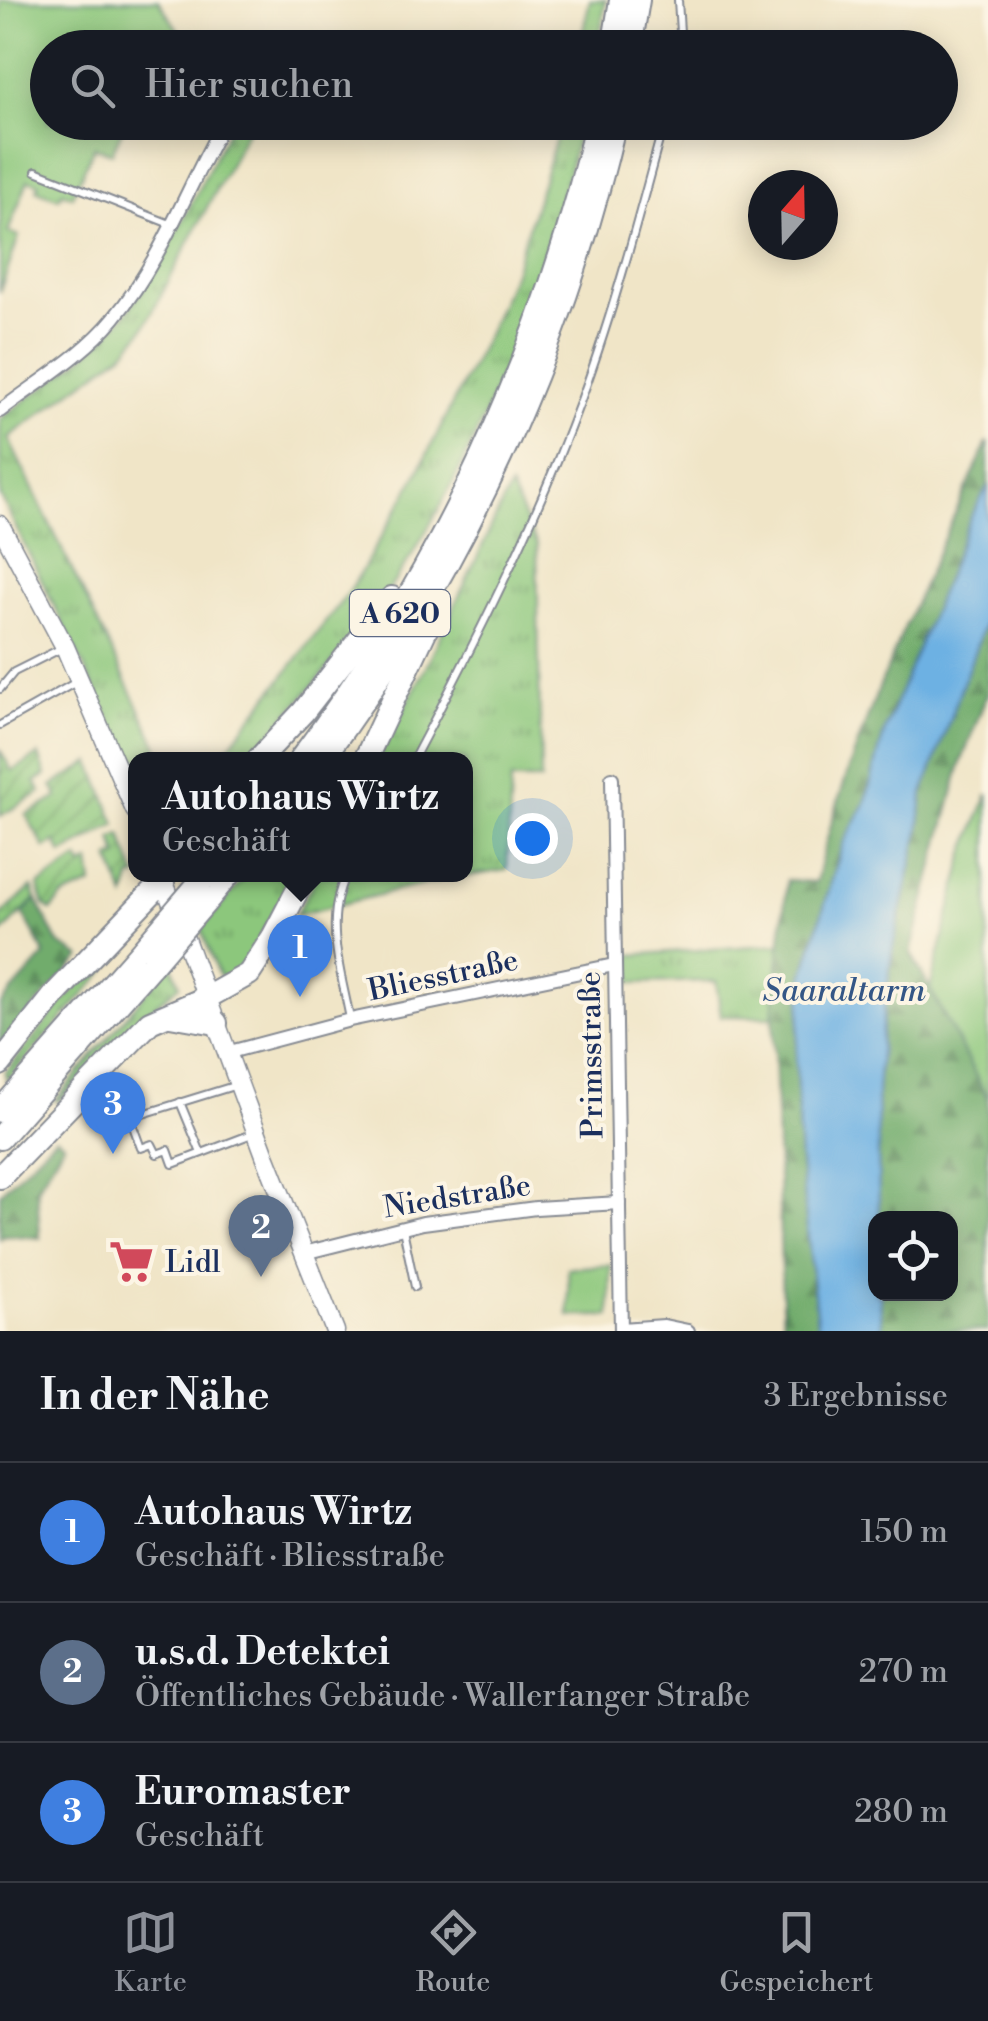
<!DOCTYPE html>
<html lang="de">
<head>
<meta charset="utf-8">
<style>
  :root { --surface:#171b24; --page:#20242c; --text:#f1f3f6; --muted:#9ea1a6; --line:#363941; --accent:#8c9099 }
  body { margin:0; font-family:"Libre Bodoni",serif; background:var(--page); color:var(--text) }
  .controls { position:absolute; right:30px; bottom:30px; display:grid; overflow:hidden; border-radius:20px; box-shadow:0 5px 25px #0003 }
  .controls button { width:90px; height:90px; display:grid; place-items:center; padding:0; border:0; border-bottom:2px solid var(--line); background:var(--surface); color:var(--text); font:50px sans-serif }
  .compass { position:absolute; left:748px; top:170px; width:90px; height:90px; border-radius:50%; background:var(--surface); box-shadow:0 5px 25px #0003; rotate:20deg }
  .you { position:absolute; left:532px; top:838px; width:35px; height:35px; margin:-25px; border:8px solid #fff; border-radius:50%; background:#1a73e8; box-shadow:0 0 0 15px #1a73e833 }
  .badge { display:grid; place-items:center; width:65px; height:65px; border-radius:50%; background:var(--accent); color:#fff; font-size:32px; font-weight:700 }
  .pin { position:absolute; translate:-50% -82px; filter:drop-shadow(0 2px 5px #0008) }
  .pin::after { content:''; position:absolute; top:52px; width:35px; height:30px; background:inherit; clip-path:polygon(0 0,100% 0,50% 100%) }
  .popup { position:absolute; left:128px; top:752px; width:345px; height:130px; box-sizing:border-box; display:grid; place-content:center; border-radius:20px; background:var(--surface); filter:drop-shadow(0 2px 8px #0005); font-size:32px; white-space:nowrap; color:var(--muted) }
  .popup b { font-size:38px; color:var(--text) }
  .popup::after { content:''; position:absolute; left:50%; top:100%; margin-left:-20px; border:20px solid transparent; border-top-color:var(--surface) }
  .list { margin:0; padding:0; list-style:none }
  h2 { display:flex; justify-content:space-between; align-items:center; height:130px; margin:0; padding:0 40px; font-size:42px }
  h2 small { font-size:32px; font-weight:400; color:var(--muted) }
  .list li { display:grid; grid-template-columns:65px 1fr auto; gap:30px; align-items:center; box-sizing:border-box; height:140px; padding:0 40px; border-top:2px solid var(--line) }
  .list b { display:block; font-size:38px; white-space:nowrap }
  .list p { margin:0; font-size:32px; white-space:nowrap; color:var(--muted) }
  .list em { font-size:32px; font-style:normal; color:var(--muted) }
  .icon { flex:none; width:55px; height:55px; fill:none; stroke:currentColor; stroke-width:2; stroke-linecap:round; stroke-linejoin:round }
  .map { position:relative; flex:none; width:988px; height:1331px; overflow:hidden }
  .search { position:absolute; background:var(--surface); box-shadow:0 5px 25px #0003; left:30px; right:30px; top:30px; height:110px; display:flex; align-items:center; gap:25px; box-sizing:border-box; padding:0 35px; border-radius:55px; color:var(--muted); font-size:38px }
  .sheet { height:550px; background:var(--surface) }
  nav { display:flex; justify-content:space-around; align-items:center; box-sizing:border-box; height:140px; border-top:2px solid var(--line); background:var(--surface); font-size:28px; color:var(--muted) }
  nav a { display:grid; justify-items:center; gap:5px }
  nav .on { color:var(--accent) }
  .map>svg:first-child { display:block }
  .grass { fill:url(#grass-tufts); stroke:#547b6d; stroke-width:2.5 }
  .forest { fill:url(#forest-firs); stroke:#466e65; stroke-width:2.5 }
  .park { fill:#8cc77c; stroke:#547b6d; stroke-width:2.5 }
  .garden { fill:url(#garden-furrows); stroke:#547b6d; stroke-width:2.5 }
  .water { fill:#6db1e3; stroke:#4470a0; stroke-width:2.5 }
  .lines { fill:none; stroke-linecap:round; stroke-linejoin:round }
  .lane-casing { stroke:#868a92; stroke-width:10 }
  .street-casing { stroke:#868a92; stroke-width:16 }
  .secondary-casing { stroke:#868a92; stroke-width:21 }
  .highway-casing { stroke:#868a92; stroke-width:26 }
  .lane { stroke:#fff; stroke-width:6 }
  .street { stroke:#fff; stroke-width:12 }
  .secondary { stroke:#fff; stroke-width:18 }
  .highway { stroke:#fff; stroke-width:22 }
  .highway-bridge-casing { stroke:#868a92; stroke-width:26; stroke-linecap:butt }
  .highway-bridge { stroke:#fff; stroke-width:22 }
  .labels { text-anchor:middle; stroke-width:8; stroke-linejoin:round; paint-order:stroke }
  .shield { fill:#fcf5e5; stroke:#5e6a86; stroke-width:2.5 }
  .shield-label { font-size:28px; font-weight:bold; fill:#1b2f5e }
  .street-label { font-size:30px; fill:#1b2f5e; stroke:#fcf5e5 }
  .poi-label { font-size:30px; fill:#1b2f5e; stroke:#fcf5e5; text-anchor:start }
  .water-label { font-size:32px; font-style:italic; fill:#345686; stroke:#fcf5e5 }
</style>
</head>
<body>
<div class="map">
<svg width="988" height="1331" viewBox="0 0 988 1331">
  <defs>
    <pattern id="grass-tufts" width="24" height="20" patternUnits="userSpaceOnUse" patternTransform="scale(2.5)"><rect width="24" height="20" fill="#8cc77c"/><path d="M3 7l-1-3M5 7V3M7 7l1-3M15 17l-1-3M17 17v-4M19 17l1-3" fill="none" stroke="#72a269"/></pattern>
    <pattern id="forest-firs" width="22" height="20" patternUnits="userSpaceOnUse" patternTransform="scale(2.5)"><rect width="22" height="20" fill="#71ac6c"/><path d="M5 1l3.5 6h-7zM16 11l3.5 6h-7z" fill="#5c8c5c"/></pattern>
    <pattern id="garden-furrows" width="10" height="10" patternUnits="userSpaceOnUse" patternTransform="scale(2.5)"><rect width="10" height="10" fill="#8cc77c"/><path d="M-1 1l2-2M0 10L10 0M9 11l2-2" fill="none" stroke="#72a269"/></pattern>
  </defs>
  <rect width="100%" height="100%" fill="#fcf5e5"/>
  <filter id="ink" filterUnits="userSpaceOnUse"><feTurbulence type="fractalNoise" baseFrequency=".01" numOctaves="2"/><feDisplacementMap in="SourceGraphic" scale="20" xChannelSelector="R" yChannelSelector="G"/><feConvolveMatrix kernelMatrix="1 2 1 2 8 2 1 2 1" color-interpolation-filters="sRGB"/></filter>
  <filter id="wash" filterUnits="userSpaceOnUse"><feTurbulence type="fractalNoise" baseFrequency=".0048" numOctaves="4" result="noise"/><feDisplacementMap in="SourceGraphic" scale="40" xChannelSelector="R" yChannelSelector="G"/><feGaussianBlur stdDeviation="2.25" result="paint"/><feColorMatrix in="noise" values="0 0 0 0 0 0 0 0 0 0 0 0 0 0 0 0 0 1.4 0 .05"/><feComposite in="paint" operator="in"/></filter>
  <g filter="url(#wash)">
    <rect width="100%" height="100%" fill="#f0e5c7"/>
    <g class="grass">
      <polygon points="590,0 606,0 598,47 579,47"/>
      <path d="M232 123H251L144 328 126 351 8 438 164 759 135 760V771L0 495V419C35 392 78 366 108 334 161 278 196 190 232 123Z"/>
      <path d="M561 123H581C543 277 486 445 397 578 353 643 300 701 248 759L211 760 231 744 351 589 411 486 489 331 514 272Z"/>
      <polygon points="510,487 537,545 541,780 511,780 507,870 441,880 296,915 317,875 465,874 465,760 377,759 424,671"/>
      <polygon points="247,875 296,875 244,966 230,977 219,976 201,929"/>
      <polygon points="32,887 36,899 0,935 0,916"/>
      <polygon points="148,916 154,916 7,1081 5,1073 64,1001 140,920"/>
      <polygon points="781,944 773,1017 721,1016 716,981 632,983 630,955"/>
      <polygon points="171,963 180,985 153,1007 59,1101 55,1101"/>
    </g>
    <g class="forest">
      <path d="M988 441V486L970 519 885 730 865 804 843 844 804 974 796 1059 800 1160 818 1331H783L773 1017 787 880 816 882C851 730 925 583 988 441Z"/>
      <polygon points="988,614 988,692 961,763 911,953 988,1099 988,1331 882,1331 880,1294 950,1294 950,1218 879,1218 877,1091 882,1025 892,951 919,831 923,793"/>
      <polygon points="36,899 59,944 81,957 0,1045 0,1005 45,955 23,913"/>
      <polygon points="56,1137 64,1143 37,1188 40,1238 5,1235 0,1239 0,1193"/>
    </g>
    <g class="park">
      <polygon points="0,0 158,0 190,47 48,48 48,122 103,123 122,130 112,153 94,147 72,196 62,192 59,198 37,190 39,183 28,180 8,232 19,236 0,292"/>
      <polygon points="988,794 988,1099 930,988 965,853"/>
      <polygon points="611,1265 610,1316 569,1316 568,1268"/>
    </g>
    <g class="garden">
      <polygon points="0,750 12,771 39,755 46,775 35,782 41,792 0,816"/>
      <polygon points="91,762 116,824 62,854 56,842 45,848 26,815 58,797 52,786"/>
      <polygon points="121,834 137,877 132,877 125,897 110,858 118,855 112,839"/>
      <polygon points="78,859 82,866 90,862 93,884 62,897 51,911 44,905 38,886"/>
    </g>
    <polygon class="water" points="988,486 988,614 923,793 919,831 892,951 882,1025 877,1091 879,1218 876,1218 876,1294 880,1294 882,1331 818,1331 800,1160 796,1059 804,974 843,844 865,804 885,730 970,519"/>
  </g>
  <g filter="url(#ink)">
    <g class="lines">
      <defs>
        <g id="lane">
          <polyline points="678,0 681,48"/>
          <polyline points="36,171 170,224"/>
          <polyline points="0,689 14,672 64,647"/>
          <polyline points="0,725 78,681"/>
          <path d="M413 760C475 643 535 524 581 400 614 310 639 216 664 122"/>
          <path d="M346 874C323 922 341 970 350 1019"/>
          <polyline points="237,1085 130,1118 141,1148 152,1144 157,1154 168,1150 173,1164 252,1134"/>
          <polyline points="180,1102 201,1153"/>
          <polyline points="403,1229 415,1287"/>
        </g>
        <g id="street">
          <path d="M0 411C38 382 84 355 114 318 162 260 187 187 224 122"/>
          <polyline points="612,778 621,1331"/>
          <polyline points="226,1053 350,1020 614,965"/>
          <polyline points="304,1253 423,1223 536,1208 619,1203"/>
          <polyline points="621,1329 664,1326 688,1331"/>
        </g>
        <g id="secondary">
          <polyline points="0,525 65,647 135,810"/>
          <polyline points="161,874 265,1155 335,1331"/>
        </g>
        <g id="highway">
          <polyline points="613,48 621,0"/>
          <polyline points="630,48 638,0"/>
          <polyline points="258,760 303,712 392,598"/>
          <path d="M300 760C443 570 543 353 597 122"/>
          <path d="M321 760C462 570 562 352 615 122"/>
          <polyline points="365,760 435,610"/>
          <polyline points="209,898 229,874"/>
          <polyline points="170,1015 216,1023"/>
          <polyline points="0,1064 57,992 163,881"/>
          <polyline points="0,1111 144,948"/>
          <polyline points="0,1138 151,966"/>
          <polyline points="0,1177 150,1022 206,998 249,974 273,937 306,874"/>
        </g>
      </defs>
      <use href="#lane" class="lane-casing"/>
      <use href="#street" class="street-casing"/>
      <use href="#secondary" class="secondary-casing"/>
      <use href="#highway" class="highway-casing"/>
      <use href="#lane" class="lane"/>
      <use href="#street" class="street"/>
      <use href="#secondary" class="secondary"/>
      <use href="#highway" class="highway"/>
      <defs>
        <g id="highway-bridge">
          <polyline points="144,948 202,880"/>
          <polyline points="151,966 209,898"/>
        </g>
      </defs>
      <use href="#highway-bridge" class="highway-bridge-casing"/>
      <use href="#highway-bridge" class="highway-bridge"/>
    </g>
  </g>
  <defs>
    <symbol id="supermarket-bare" viewBox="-9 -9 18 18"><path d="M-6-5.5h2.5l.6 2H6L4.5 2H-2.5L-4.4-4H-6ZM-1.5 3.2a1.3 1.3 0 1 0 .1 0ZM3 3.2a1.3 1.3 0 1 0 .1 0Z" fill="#d1495b" stroke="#fcf5e5" stroke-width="2.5" paint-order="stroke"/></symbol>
  </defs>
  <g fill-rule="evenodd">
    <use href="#supermarket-bare" x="100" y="1230" width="63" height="63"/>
  </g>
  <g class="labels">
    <rect class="shield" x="350" y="590" width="100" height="46" rx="8"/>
    <g class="shield-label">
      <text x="400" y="623">A 620</text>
    </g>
    <g class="street-label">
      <text transform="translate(443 975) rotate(-12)" y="10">Bliesstraße</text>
      <text transform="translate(591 1055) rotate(-91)" y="10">Primsstraße</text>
      <text transform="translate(457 1196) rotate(-9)" y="10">Niedstraße</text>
    </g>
    <g class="poi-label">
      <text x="165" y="1272">Lidl</text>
    </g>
    <g class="water-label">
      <text x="844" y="1001">Saaraltarm</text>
    </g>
  </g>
</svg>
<div class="controls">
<button><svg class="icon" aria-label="locate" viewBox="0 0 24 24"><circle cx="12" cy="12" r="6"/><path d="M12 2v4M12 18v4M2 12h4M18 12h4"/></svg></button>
</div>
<svg class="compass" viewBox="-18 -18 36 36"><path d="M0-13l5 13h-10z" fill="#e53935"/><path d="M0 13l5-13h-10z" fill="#9ea1a6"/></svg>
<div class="you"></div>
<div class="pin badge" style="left:300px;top:997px;background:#3f7fe0">1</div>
<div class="popup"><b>Autohaus Wirtz</b>Geschäft</div>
<div class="pin badge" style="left:261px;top:1277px;background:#5c6f8a">2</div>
<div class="pin badge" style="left:113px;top:1154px;background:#3f7fe0">3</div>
<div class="search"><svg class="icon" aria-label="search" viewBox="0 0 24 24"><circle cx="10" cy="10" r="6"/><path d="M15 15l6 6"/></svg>Hier suchen</div>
</div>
<section class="sheet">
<h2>In der Nähe<small>3 Ergebnisse</small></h2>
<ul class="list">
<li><span class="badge" style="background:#3f7fe0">1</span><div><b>Autohaus Wirtz</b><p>Geschäft · Bliesstraße</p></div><em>150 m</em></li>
<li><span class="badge" style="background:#5c6f8a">2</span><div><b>u.s.d. Detektei</b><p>Öffentliches Gebäude · Wallerfanger Straße</p></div><em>270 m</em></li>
<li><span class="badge" style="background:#3f7fe0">3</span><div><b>Euromaster</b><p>Geschäft</p></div><em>280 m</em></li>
</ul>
</section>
<nav>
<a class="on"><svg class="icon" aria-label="map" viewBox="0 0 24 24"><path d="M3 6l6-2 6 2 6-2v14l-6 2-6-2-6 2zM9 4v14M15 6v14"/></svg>Karte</a>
<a><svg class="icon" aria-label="directions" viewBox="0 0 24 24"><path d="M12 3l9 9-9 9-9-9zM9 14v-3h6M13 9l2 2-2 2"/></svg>Route</a>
<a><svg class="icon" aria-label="saved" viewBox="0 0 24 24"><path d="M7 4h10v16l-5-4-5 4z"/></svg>Gespeichert</a>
</nav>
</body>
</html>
